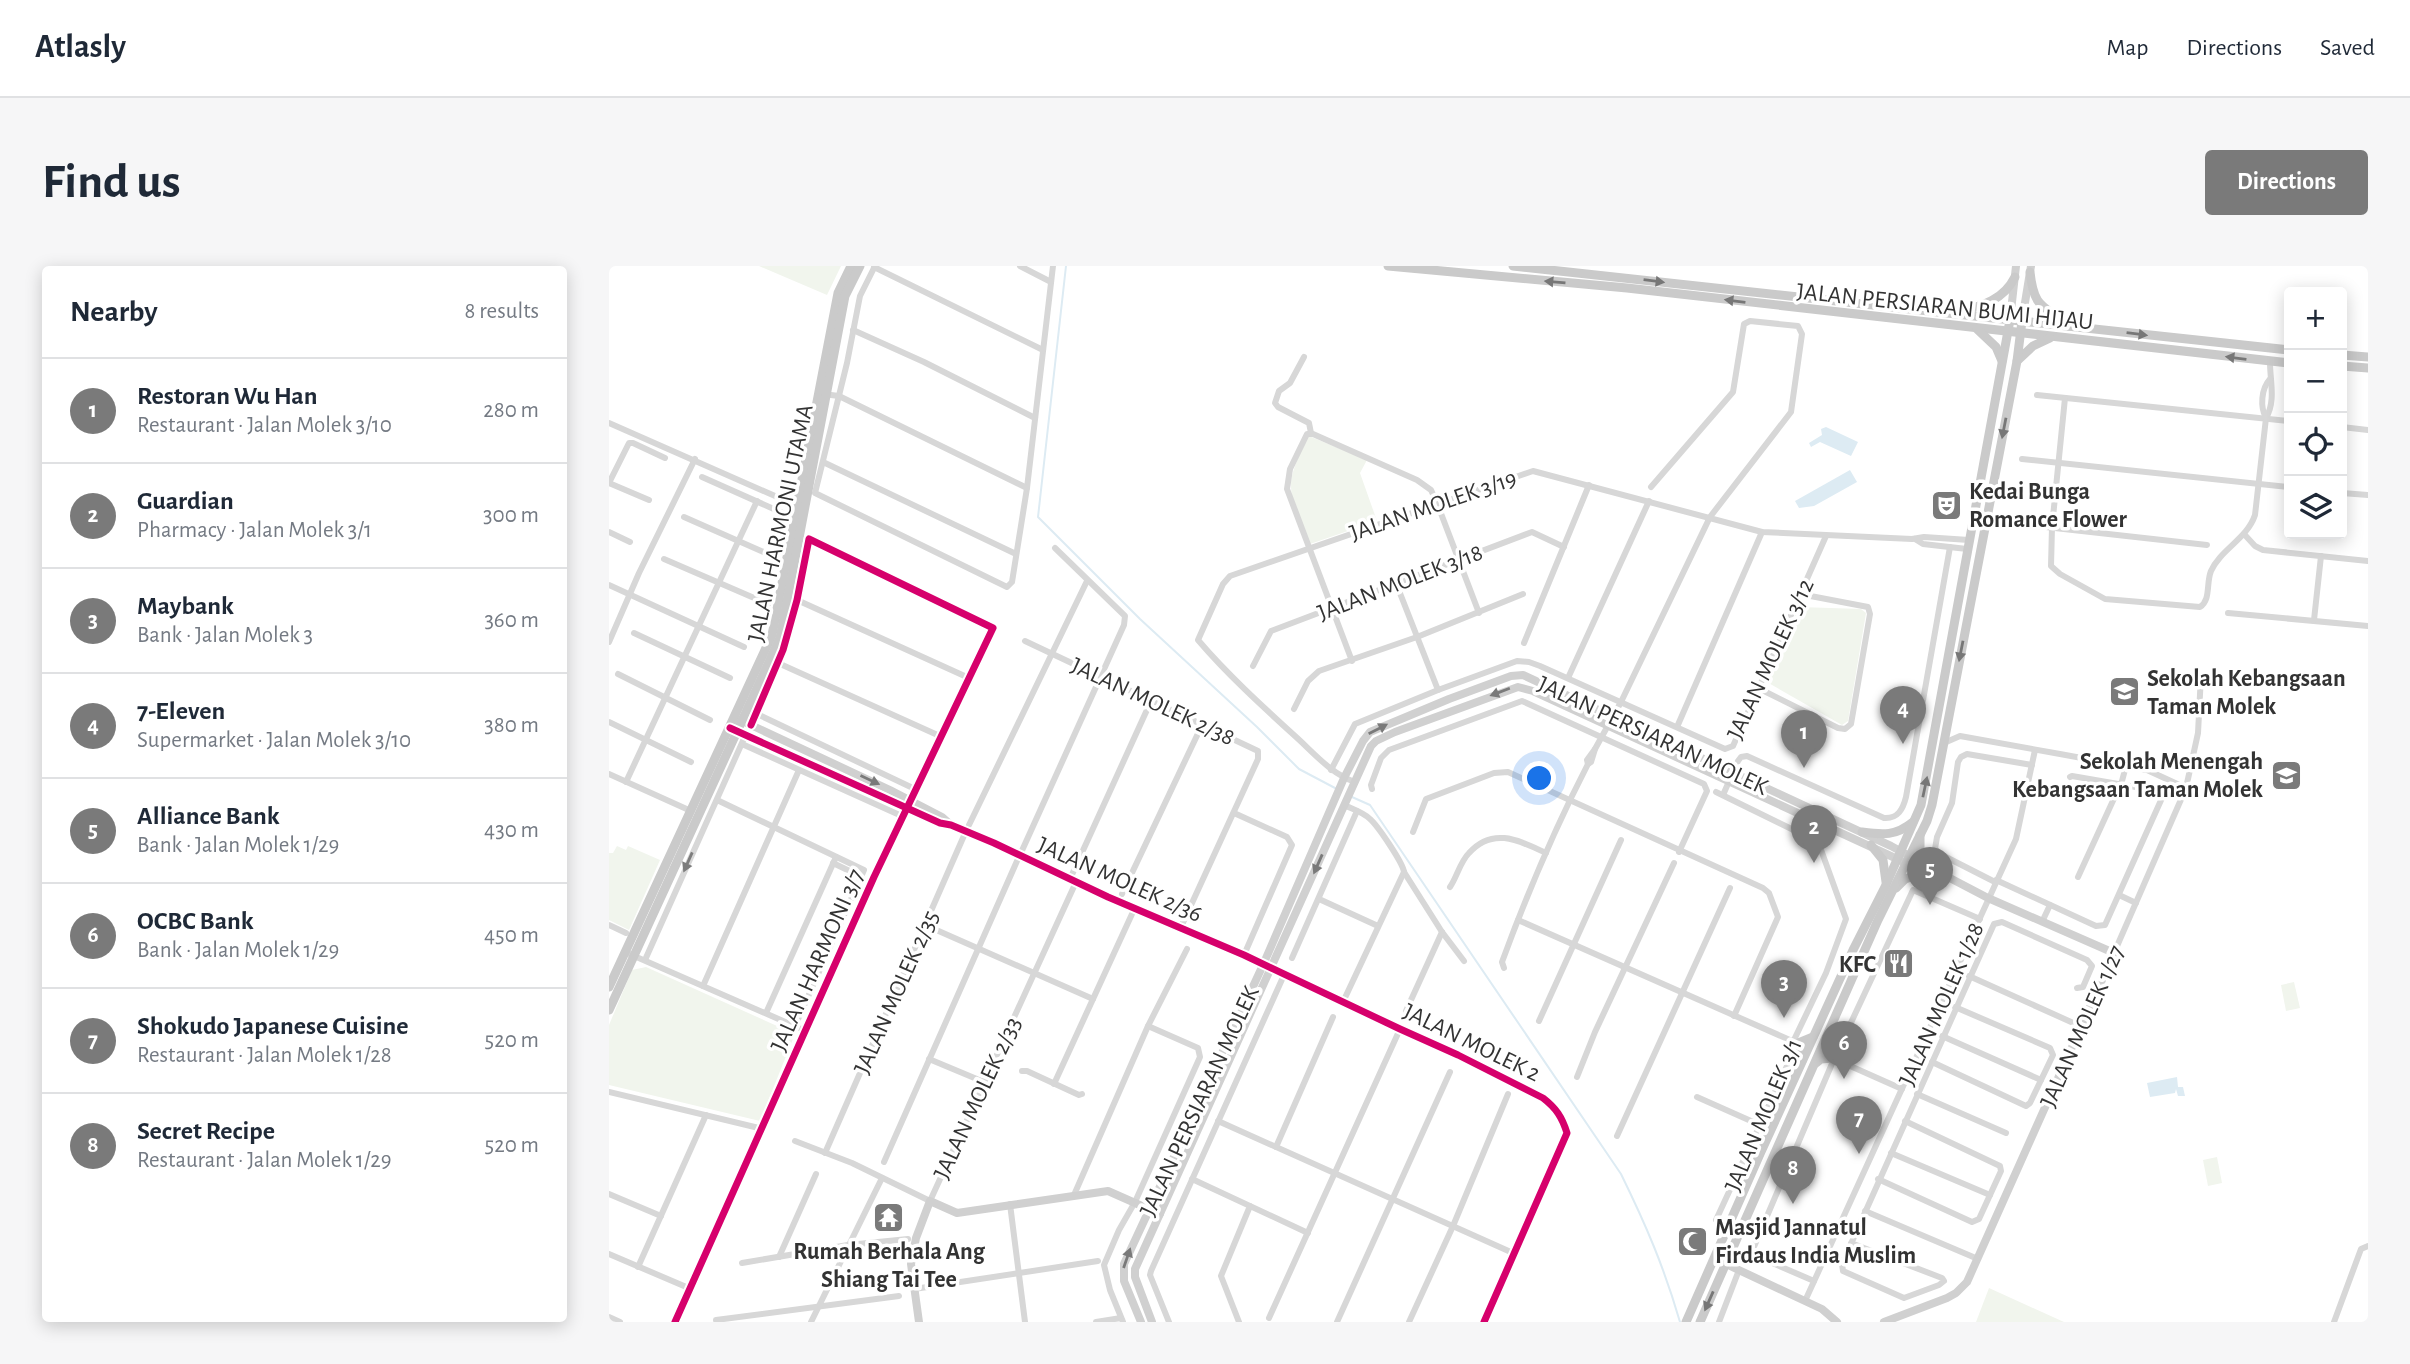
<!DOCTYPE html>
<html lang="en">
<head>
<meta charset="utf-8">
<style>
  :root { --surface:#fff; --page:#f6f6f7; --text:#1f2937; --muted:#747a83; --line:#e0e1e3; --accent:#7a7a7a }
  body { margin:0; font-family:"Alegreya Sans",sans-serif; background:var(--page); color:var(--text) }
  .controls { position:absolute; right:21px; top:21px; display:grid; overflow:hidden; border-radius:7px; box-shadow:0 4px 18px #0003 }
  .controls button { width:63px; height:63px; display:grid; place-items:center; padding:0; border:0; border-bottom:2px solid var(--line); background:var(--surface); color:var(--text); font:35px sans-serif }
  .you { position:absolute; left:931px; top:513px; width:24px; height:24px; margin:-18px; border:5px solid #fff; border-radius:50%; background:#1a73e8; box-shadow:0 0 0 10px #1a73e833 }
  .badge { display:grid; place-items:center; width:46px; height:46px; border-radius:50%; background:var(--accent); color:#fff; font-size:23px; font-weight:700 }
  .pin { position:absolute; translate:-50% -58px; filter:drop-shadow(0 2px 4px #0008) }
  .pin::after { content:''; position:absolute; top:37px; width:24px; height:21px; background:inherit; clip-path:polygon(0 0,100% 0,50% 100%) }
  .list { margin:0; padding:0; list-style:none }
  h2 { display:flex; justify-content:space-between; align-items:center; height:91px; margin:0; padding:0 28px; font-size:30px }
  h2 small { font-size:23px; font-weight:400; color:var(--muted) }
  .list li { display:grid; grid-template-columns:46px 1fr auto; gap:21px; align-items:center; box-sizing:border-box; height:105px; padding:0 28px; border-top:2px solid var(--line) }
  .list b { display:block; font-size:26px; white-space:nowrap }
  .list p { margin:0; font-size:23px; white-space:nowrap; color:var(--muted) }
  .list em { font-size:23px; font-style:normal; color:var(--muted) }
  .icon { flex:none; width:38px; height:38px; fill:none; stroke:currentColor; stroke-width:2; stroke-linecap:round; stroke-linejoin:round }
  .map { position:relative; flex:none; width:1759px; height:1056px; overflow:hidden; border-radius:7px }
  header { display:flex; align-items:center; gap:42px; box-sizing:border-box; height:98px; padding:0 35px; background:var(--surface); border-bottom:2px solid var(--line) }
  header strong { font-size:33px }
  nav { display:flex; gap:38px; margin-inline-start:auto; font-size:24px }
  .intro { display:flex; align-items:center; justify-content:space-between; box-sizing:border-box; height:168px; padding:0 42px }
  h1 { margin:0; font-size:49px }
  .button { padding:18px 32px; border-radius:7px; background:var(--accent); color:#fff; font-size:24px; font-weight:700 }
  main { display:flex; gap:42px; padding:0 42px }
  aside { flex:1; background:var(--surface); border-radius:7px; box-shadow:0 4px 18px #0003 }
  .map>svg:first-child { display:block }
  .green { fill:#f1f5ed }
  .water { fill:#ddebf3 }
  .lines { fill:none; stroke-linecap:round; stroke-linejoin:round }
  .stream { stroke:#ddebf3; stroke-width:2 }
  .street { stroke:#d7d7d7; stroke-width:6 }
  .secondary { stroke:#d0d0d0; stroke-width:8 }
  .primary { stroke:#cacaca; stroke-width:9 }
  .cycleway-casing { stroke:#fff; stroke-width:11 }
  .cycleway { stroke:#d6006c; stroke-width:7 }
  .oneway { fill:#777 }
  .oneway2 { fill:#7a7a7a }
  .oneway3 { fill:#7d7d7d }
  .labels { text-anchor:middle; stroke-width:7; stroke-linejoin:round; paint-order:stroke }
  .street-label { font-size:24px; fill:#333; stroke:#fff }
  .poi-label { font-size:24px; font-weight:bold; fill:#333; stroke:#fff; text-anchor:start }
</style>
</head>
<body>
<header>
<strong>Atlasly</strong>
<nav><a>Map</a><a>Directions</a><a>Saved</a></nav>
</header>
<div class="intro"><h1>Find us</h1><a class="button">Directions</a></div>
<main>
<aside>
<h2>Nearby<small>8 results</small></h2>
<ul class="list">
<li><span class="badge">1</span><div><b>Restoran Wu Han</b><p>Restaurant · Jalan Molek 3/10</p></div><em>280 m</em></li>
<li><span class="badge">2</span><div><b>Guardian</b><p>Pharmacy · Jalan Molek 3/1</p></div><em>300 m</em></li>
<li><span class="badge">3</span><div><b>Maybank</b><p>Bank · Jalan Molek 3</p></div><em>360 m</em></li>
<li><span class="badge">4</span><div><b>7-Eleven</b><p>Supermarket · Jalan Molek 3/10</p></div><em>380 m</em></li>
<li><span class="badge">5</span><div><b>Alliance Bank</b><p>Bank · Jalan Molek 1/29</p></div><em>430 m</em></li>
<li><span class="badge">6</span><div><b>OCBC Bank</b><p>Bank · Jalan Molek 1/29</p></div><em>450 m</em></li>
<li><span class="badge">7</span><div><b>Shokudo Japanese Cuisine</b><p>Restaurant · Jalan Molek 1/28</p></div><em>520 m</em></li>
<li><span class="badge">8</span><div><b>Secret Recipe</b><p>Restaurant · Jalan Molek 1/29</p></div><em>520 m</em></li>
</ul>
</aside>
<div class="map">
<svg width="1759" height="1056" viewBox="0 0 1759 1056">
  <rect width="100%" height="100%" fill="#fff"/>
  <g class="green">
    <polygon points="150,0 232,0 218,29"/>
    <path d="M700 170 758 194 751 207 768 255 701 278C680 225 672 223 700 170Z"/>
    <polygon points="1190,341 1252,343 1257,347 1239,455 1233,459 1156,415"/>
    <polygon points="8,580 17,584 19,580 51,594 20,664 0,654 0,587 4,587"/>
    <polygon points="37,701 186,768 151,855 0,819 0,759 23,704"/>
    <polygon points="1685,716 1691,742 1677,745 1672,719"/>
    <polygon points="1608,891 1613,917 1599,920 1594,894"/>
    <polygon points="1380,1022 1455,1056 1367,1056"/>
  </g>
  <g class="water">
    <polygon points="1217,161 1249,176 1242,190 1211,176 1202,181 1200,177 1213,169 1212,163"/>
    <polygon points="1241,204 1248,216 1205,240 1190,242 1186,235"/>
    <polygon points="1568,811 1569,821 1574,821 1576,830 1569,830 1567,823 1566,827 1541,831 1538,817"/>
  </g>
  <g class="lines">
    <g class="stream">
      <polyline points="457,0 429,251 531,353 648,461 690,503 726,522"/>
      <path d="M743 531 761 539 1012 908C1037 959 1055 1001 1071 1056"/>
    </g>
    <g class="street">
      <polyline points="266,0 251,30 238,97 206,227 398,321 403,316 418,222 444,0"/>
      <polyline points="411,0 442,16"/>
      <polyline points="265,1 434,84"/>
      <polyline points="244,64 315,96 426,152"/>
      <polyline points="695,91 681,117 670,125 666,137 669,141 700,157 702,167"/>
      <polyline points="214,128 230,130 418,222"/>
      <polyline points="1428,129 1680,155"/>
      <path d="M1456 132 1443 261 1442 300 1451 308 1496 333 1591 341C1602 334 1597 317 1602 305 1612 283 1638 273 1646 249L1657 152C1667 135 1661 115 1661 96"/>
      <path d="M1657 152C1651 141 1652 123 1661 113"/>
      <polyline points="0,157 191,241"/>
      <polyline points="1733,161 1759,164"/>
      <polyline points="1413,193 1680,221"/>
      <polyline points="214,196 407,288"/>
      <polyline points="93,211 176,248"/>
      <polyline points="0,217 20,177 24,177 56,192"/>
      <polyline points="0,217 40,234"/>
      <polyline points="1733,227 1759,229"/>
      <polyline points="75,251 168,292"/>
      <polyline points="1401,257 1598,279"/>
      <polyline points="0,266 21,276"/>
      <polyline points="1635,268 1646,280 1654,284 1759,295"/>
      <polyline points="1306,273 1314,278 1358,283"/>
      <polyline points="55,293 159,338"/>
      <polyline points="787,317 829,424"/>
      <polyline points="0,319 135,381"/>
      <polyline points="188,334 360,412"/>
      <polyline points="1619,347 1759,360"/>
      <polyline points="1705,354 1712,290"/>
      <polyline points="25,367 121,412"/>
      <polyline points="416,375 649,485 649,493 572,661"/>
      <polyline points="0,376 30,307 86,193"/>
      <polyline points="915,377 980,219"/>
      <polyline points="743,395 678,223 681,203 698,168 704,168 808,214 822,224 828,237 870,347"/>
      <polyline points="169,397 333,471"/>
      <polyline points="644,400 662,365 923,266 955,281"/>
      <polyline points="9,408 101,454"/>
      <polyline points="959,412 1040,235"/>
      <polyline points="1149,422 1229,462 1236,463 1242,458 1261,348 1259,341 1191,328"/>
      <polyline points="685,443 699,415 710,405 808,371 914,328"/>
      <polyline points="146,447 308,524"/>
      <polyline points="0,456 82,496"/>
      <polyline points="1068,461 1153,266"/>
      <polyline points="1335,477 1351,470 1451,488 1538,504 1577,522"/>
      <polyline points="133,478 295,551"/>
      <polyline points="979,498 982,496 986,483 1012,436 1101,251 1182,146 1193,68 1189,60 1141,55 1135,58 1124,126 1042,221"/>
      <polyline points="722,504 746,458 829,424 908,395 920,396 931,400 1116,483 1124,480 1217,270"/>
      <polyline points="0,508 82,545"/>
      <polyline points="17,516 148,235"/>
      <path d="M746 516C721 507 705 487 686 470 652 439 618 408 589 374L614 318 621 310 924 205 1153 266 1303 273 1315 271 1360 274"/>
      <polyline points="763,523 762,519 772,492 780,484 913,435 1095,518 1098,525 1070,586"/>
      <polyline points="1107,526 1205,574 1211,581 1237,653 1217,707 1184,776 1183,789 1107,954"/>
      <path d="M1114 529 1129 495 1132 491 1138 490 1275 552C1289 553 1294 543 1297 531L1341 281"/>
      <polyline points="108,534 255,604 186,760"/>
      <path d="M735 539C743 543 754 546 761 553 769 560 794 597 795 606L833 666 855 695"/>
      <polyline points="625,547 678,571 683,579 635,689"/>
      <polyline points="360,559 478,315"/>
      <polyline points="804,566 817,533 885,507 899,506 1154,622 1160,627 1169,651 1125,750"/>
      <polyline points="411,589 515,359 516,350 446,282"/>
      <polyline points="224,597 253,611"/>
      <polyline points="1469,611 1513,515 1517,500"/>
      <polyline points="461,613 542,435"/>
      <polyline points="1387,614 1487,660 1496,659 1553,532 1538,523 1463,510 1461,511"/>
      <polyline points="1386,616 1333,589 1326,583 1328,571 1343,537 1349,496 1352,491 1358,488 1423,499"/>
      <path d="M841 621C848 611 851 596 860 587 884 560 911 575 937 587"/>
      <polyline points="513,628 593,459"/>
      <polyline points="1510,629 1527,637"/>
      <polyline points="710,633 769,660"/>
      <polyline points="909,654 1199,782"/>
      <polyline points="1433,656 1441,639"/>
      <polyline points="0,659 17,667"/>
      <polyline points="316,659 484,733"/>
      <polyline points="16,686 197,765"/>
      <polyline points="1505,687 1577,522 1589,467 1592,409"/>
      <polyline points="683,692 748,545"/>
      <polyline points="36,694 137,468"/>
      <path d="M895 702 893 696C918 628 946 562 979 498L978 494 986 483"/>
      <polyline points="1360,710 1471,760"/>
      <polyline points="94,720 190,504"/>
      <polyline points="734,736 795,606"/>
      <polyline points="797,745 833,666"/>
      <polyline points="157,747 227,591"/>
      <polyline points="930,755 1012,574"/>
      <polyline points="1333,770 1432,814"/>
      <polyline points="1221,791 1293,823"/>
      <polyline points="320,793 375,816"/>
      <polyline points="1323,796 1417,840 1421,837 1444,789 1441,782 1346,741"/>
      <polyline points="413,805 418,805 470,829 473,828"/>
      <polyline points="968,811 986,766 1065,597"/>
      <polyline points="445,818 523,648"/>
      <polyline points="0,826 154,863"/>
      <polyline points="1308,828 1397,867"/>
      <polyline points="1088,831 1151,859"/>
      <polyline points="609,855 904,987"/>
      <polyline points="1008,870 1121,622"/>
      <polyline points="186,875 243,897 321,935 467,616"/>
      <polyline points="667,881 724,751"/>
      <polyline points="216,887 357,565"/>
      <polyline points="1282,887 1381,929"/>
      <polyline points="275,896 408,595"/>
      <polyline points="583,913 699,967"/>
      <polyline points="1269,913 1363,956 1370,953 1392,905 1391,900 1296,855"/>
      <polyline points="0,928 52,950"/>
      <polyline points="465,929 539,760 578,683"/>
      <polyline points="401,938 416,1056"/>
      <polyline points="1256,945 1369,993"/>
      <polyline points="1242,977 1333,1012 1335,1015 1330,1019 1295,1032 1234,1005 1233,998 1385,658 1393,656 1478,694 1483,700 1474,721 1468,722"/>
      <polyline points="0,988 82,1023"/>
      <polyline points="170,991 207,908"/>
      <polyline points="133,997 239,979 299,973"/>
      <polyline points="29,1001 97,849"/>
      <polyline points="1205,1015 1147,990 1144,987 1144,983 1225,793 1304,624 1371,653"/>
      <polyline points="305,1023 489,995"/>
      <polyline points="1196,1035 1407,573 1426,484"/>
      <polyline points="0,1051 11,1056"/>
      <polyline points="660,1052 791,763"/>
      <polyline points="107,1054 290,1030"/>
      <polyline points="66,1056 265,611 384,362 200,273 188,334 174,384 142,459"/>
      <polyline points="202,1056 273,912"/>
      <polyline points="487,1056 512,1052"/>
      <polyline points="514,1056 501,1024 495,999 510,964 526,936 591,791 589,782 539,760"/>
      <polyline points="560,1056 541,1009 542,1005 675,709"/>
      <polyline points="630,1056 612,1010 641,940"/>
      <polyline points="728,1056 841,806"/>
      <polyline points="800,1056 844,960 899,828"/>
      <polyline points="1110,1056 1130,1004"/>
      <polyline points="1725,1056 1752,983 1759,980"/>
    </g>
    <g class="secondary">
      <polyline points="1401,54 1407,0"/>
      <polyline points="1413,55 1422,0"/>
      <polyline points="129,453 281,524 333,551 342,559"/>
      <path d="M124 463 331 557 342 559 385 577 499 631 635 689 791 763 849 789 934 832C947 842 953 851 958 867L875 1056"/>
      <polyline points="1117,998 1213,1043 1228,1056"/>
      <polyline points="310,1056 302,998 307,972 321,935 348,947 499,925 551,948"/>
      <polyline points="532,1056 515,1015 515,998 654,699 735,512 754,475 761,466 840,433 902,410 914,409 1282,580 1332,607"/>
      <polyline points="543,1056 526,1011 526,1003 762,480 767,475 786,466 909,421 924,425 1297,597 1337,610 1379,632 1505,687 1358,1016 1347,1027 1338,1032 1275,1056"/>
    </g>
    <g class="primary">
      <polyline points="779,0 1018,22 1680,97"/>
      <polyline points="904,0 1680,84"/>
      <path d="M1421 6C1425 44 1435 39 1460 60"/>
      <path d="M1347 47C1372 40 1394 35 1406 11"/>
      <polyline points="1368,63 1387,81 1393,95"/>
      <polyline points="1733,89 1759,91"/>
      <polyline points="1408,95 1424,80 1441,72"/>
      <polyline points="1733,100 1759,102"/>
      <path d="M1253 566C1274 569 1287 570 1304 556"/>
      <polyline points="1311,569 1311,584 1319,598"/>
      <polyline points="1262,579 1274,594 1277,616"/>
      <polyline points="1287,622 1296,613 1319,605"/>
      <polyline points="0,721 163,369 229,27 242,0"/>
      <polyline points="0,744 171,372 236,30 251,0"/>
      <polyline points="1193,795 1187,778 1204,771"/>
      <polyline points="1207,797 1212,793 1223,792 1218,786 1217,776"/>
      <polyline points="1077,1056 1151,888 1244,684 1276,621 1312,539 1401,54"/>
      <polyline points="1091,1056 1269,654 1318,555 1323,539 1408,95 1413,55"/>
    </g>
    <defs>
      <g id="cycleway">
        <path d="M121 462 331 557 342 559 385 577 499 631 635 689 791 763 849 789 934 832C947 842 953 851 958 867L875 1056"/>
        <polyline points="66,1056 265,611 384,362 200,273 188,334 174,384 142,459"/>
      </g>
    </defs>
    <use href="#cycleway" class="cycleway-casing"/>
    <use href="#cycleway" class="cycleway"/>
  </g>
  <defs><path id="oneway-solid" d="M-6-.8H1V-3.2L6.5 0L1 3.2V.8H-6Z" transform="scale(1.75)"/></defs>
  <g class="oneway">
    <use href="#oneway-solid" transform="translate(1045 15) rotate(7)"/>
    <use href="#oneway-solid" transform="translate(946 16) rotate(-175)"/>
    <use href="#oneway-solid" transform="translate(1126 35) rotate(-173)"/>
    <use href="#oneway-solid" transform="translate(1528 68) rotate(7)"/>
    <use href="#oneway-solid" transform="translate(1627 92) rotate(-173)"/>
    <use href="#oneway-solid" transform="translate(1395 162) rotate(101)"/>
    <use href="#oneway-solid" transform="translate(1352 385) rotate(101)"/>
    <use href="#oneway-solid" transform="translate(1316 521) rotate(-78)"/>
    <use href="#oneway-solid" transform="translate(1100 1035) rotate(114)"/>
  </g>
  <g class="oneway2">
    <use href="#oneway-solid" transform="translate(891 426) rotate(159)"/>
    <use href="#oneway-solid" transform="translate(769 463) rotate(-27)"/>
    <use href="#oneway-solid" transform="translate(261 514) rotate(25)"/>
    <use href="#oneway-solid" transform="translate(709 598) rotate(114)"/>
    <use href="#oneway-solid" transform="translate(518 992) rotate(-71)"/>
  </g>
  <use class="oneway3" href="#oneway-solid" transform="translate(79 596) rotate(114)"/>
  <defs>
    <symbol id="theatre-square" viewBox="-11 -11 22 22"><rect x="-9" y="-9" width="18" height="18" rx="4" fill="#7a7a7a" stroke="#fff"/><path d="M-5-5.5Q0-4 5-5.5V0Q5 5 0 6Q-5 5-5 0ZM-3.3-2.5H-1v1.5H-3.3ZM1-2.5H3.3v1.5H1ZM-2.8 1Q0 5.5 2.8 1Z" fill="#fff"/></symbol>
    <symbol id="school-square" viewBox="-11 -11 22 22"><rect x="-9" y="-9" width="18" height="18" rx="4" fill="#7a7a7a" stroke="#fff"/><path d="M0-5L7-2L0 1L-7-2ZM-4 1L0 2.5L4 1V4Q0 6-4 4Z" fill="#fff"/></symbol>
    <symbol id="restaurant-square" viewBox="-11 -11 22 22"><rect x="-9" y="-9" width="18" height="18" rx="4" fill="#7a7a7a" stroke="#fff"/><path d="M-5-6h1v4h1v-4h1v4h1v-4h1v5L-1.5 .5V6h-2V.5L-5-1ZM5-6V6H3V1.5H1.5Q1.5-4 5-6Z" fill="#fff"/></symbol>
    <symbol id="temple-square" viewBox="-11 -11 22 22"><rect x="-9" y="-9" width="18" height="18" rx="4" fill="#7a7a7a" stroke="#fff"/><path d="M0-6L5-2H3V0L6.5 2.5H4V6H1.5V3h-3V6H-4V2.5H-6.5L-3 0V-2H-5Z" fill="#fff"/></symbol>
    <symbol id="mosque-square" viewBox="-11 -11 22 22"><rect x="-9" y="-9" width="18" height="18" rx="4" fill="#7a7a7a" stroke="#fff"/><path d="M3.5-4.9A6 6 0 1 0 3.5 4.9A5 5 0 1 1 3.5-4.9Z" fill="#fff"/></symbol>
  </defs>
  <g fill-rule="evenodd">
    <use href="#theatre-square" x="1320" y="222" width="35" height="35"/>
    <use href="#school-square" x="1498" y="408" width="35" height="35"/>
    <use href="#school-square" x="1660" y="492" width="35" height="35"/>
    <use href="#restaurant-square" x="1272" y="680" width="35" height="35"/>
    <use href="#temple-square" x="262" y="934" width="35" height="35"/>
    <use href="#mosque-square" x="1066" y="958" width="35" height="35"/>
  </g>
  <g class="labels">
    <g class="street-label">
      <text transform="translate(1336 40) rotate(6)" y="8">JALAN PERSIARAN BUMI HIJAU</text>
      <text transform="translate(824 239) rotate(-19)" y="8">JALAN MOLEK 3/19</text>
      <text transform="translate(171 257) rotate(-78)" y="8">JALAN HARMONI UTAMA</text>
      <text transform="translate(791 316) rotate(-21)" y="8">JALAN MOLEK 3/18</text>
      <text transform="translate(1161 393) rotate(-65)" y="8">JALAN MOLEK 3/12</text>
      <text transform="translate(544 435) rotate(25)" y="8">JALAN MOLEK 2/38</text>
      <text transform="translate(1044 469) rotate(25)" y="8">JALAN PERSIARAN MOLEK</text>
      <text transform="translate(511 613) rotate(24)" y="8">JALAN MOLEK 2/36</text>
      <text transform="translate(208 694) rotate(-66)" y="8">JALAN HARMONI 3/7</text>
      <text transform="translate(287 726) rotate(-66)" y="8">JALAN MOLEK 2/35</text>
      <text transform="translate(1332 738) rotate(-66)" y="8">JALAN MOLEK 1/28</text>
      <text transform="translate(1473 760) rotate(-66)" y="8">JALAN MOLEK 1/27</text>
      <text transform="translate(863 776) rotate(26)" y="8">JALAN MOLEK 2</text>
      <text transform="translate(368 832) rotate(-65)" y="8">JALAN MOLEK 2/33</text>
      <text transform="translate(590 835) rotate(-65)" y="8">JALAN PERSIARAN MOLEK</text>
      <text transform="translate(1154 849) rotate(-67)" y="8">JALAN MOLEK 3/1</text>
    </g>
    <g class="poi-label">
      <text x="1360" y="233">Kedai Bunga<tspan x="1360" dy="28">Romance Flower</tspan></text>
      <text x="1538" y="420">Sekolah Kebangsaan<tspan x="1538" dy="28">Taman Molek</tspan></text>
      <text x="1654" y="503" text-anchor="end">Sekolah Menengah<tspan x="1654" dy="28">Kebangsaan Taman Molek</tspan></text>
      <text x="1267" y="706" text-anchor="end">KFC</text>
      <text x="1106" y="969">Masjid Jannatul<tspan x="1106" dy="28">Firdaus India Muslim</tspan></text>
      <text x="280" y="993" text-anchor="middle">Rumah Berhala Ang<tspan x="280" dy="28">Shiang Tai Tee</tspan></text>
    </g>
  </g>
</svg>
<div class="controls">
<button>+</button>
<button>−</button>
<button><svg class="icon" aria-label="locate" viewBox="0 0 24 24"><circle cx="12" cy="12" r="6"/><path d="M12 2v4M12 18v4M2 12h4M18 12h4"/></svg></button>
<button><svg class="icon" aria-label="layers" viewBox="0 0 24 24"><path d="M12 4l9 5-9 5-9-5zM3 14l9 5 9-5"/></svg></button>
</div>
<div class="you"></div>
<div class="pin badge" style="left:1195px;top:502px">1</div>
<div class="pin badge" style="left:1205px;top:597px">2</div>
<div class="pin badge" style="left:1175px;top:752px">3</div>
<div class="pin badge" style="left:1294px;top:478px">4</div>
<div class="pin badge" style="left:1321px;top:639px">5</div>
<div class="pin badge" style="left:1235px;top:813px">6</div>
<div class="pin badge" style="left:1250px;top:888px">7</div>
<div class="pin badge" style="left:1184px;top:938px">8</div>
</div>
</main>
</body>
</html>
